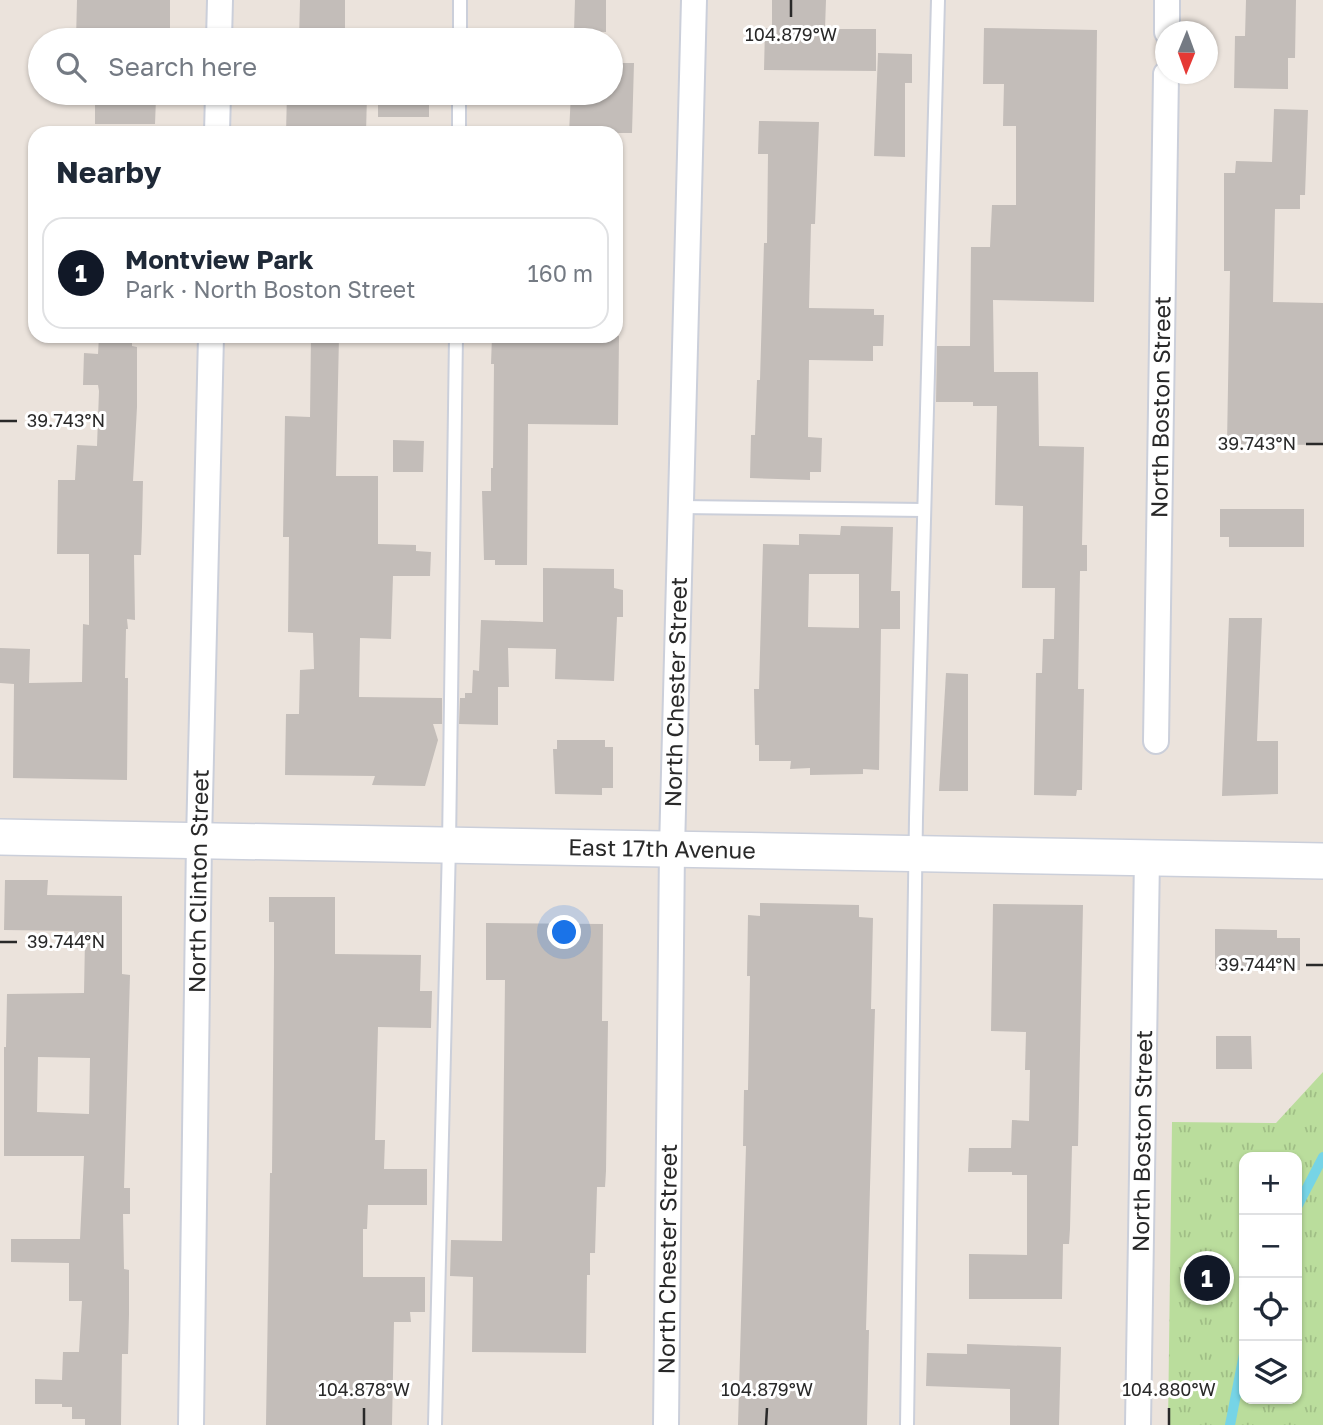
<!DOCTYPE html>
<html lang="en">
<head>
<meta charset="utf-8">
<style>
  :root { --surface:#fff; --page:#f2f2f3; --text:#1f2937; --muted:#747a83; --line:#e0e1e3; --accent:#111827 }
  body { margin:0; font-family:"Golos Text",sans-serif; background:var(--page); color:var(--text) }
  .controls { position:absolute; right:21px; bottom:21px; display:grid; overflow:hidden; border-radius:14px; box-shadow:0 2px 5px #0004 }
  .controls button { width:63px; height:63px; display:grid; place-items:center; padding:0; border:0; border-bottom:2px solid var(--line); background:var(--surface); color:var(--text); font:35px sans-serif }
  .compass { position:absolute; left:1155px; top:21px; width:63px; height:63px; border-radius:50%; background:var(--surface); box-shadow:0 2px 5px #0004; rotate:181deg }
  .you { position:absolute; left:565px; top:933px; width:24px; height:24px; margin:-18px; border:5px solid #fff; border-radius:50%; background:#1a73e8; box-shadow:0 0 0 10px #1a73e833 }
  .badge { display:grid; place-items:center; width:46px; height:46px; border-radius:50%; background:var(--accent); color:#fff; font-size:23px; font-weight:700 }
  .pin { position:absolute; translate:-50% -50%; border:4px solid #fff; box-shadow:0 2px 7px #0006 }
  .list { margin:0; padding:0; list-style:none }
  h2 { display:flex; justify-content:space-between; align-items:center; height:91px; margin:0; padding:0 28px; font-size:30px }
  h2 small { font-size:23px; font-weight:400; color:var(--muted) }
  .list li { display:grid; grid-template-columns:46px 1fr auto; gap:21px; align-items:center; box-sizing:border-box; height:112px; margin:0 14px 14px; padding:0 14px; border:2px solid var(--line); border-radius:21px }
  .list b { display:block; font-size:26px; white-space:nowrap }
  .list p { margin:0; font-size:23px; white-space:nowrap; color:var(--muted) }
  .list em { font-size:23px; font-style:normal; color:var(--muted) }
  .icon { flex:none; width:38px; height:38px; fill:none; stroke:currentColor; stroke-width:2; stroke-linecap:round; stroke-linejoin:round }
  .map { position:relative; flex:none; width:1323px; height:1425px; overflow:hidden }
  .search { position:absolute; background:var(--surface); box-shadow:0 2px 5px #0004; left:28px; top:28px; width:595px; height:77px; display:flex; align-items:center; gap:18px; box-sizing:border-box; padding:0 24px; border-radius:38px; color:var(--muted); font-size:26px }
  .panel { position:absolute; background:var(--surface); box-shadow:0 2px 5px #0004; left:28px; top:126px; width:595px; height:217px; border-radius:21px }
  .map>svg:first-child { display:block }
  .park { fill:url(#park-tufts); fill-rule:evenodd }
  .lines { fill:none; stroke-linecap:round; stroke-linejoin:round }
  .stream { stroke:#76d4e6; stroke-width:10 }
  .building { fill:#c3bdb9; fill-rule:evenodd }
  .lane-casing { stroke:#cbcfda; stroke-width:16 }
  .street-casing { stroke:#cbcfda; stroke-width:28 }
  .secondary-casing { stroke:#cbcfda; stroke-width:38 }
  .lane { stroke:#fff; stroke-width:12 }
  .street { stroke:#fff; stroke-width:24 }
  .secondary { stroke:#fff; stroke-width:35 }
  .ticks { fill:none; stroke:#292929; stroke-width:2.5 }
  .labels { text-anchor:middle; stroke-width:6; stroke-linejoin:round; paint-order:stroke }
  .street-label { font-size:23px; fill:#292929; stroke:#fff }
  .ticks-label { font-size:18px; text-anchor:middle; fill:#292929; stroke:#fff; stroke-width:6; stroke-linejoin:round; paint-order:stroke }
</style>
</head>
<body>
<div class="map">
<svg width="1323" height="1425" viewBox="0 0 1323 1425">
  <defs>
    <pattern id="park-tufts" width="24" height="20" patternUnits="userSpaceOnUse" patternTransform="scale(1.75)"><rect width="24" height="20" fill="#badd9c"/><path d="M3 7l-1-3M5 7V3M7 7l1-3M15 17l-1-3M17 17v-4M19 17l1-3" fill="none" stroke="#a0be86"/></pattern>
  </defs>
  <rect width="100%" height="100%" fill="#ebe3dc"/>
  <path class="park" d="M1323 1072V1425H1168L1172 1122 1276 1123ZM1244 1157H1297V1399H1244Z"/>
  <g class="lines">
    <g class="stream">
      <polyline points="1297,1207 1323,1157"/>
      <polyline points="1230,1425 1244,1354"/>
    </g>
  </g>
  <g class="building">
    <polygon points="77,0 170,0 170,40 76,40"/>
    <polygon points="300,0 345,0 345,40 299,40"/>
    <polygon points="575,0 606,0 606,32 574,31"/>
    <polygon points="772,0 826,0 825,29 876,29 876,71 764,70 765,28 772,28"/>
    <polygon points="1246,0 1296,0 1295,58 1288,58 1288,89 1234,88 1235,36 1245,36"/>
    <polygon points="984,28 1097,30 1094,302 993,300 994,372 1038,372 1039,446 1084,447 1082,545 1087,545 1087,571 1080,571 1078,689 1084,689 1082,790 1077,790 1076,796 1034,795 1036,673 1042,673 1043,639 1054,639 1055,588 1022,588 1023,506 995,505 997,406 973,406 973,402 936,402 937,346 970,346 971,247 990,247 992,205 1016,205 1016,126 1003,126 1004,84 983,84"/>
    <polygon points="878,53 912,54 912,83 905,83 905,157 874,156"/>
    <polygon points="611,63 634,63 632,133 569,133 571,93 611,93"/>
    <polygon points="287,93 367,95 366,133 286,133"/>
    <rect x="378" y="93" width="51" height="24"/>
    <polygon points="95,95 147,95 147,98 156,98 155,124 95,124"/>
    <polygon points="1274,109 1308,110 1305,195 1300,195 1300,209 1275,209 1273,302 1323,303 1323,445 1227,444 1230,271 1224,271 1224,173 1235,173 1236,161 1272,162"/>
    <polygon points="759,121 819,122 815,224 811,224 809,308 874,309 874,315 884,315 883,346 873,346 873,361 809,360 808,437 822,438 821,472 810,472 810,480 750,478 751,435 755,435 757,380 760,380 764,243 767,243 768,154 758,154"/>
    <polygon points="99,336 132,336 132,346 137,347 137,407 133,481 143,481 142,527 141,555 134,555 135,620 127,619 128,629 126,629 125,678 128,678 127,780 13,778 14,684 0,683 0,648 30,649 29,683 82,682 83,624 89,625 89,554 57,554 58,480 75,480 77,445 97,446 99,391 98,385 83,385 84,353 98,354"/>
    <polygon points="311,336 339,336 336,476 378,476 378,544 416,545 416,551 431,552 430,576 393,576 391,639 360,638 359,697 442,698 442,724 433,724 438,740 425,786 372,785 375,776 285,775 286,714 299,714 300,670 314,669 313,633 288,632 289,537 283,537 285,416 310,417"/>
    <polygon points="492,336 619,336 618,425 528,424 527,565 495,565 495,560 484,560 482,491 491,491 491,468 493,468 494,364 491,364"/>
    <polygon points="393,440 424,441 423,472 393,472"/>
    <polygon points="1220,509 1304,509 1304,547 1229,547 1229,537 1220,537"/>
    <path d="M841 526 893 527 891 591H900V629H881L879 770 863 769V774L810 775V768L790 769 791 761H759V745H755L754 689H759L763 544 799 545V534L840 535ZM809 574H859V628L808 627Z"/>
    <polygon points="543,568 614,569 614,588 623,590 623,617 617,617 614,681 555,679 556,649 508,648 509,687 498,687 498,725 459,724 460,698 465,698 465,693 472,693 473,670 479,671 481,620 543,622"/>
    <polygon points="1229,618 1262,618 1257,741 1278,741 1278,794 1222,796"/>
    <polygon points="946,673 968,674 968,791 939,791"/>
    <polygon points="557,740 605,740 605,747 613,747 613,788 602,788 602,795 555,794 553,749 557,749"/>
    <path d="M5 880H48L47 895 122 896V974L130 975 124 1188H130V1214H123L124 1269 129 1270V1314L128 1354H122L121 1425H85V1419H72V1407H62V1404H35V1379L62 1380 63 1352H79L82 1301H69V1263L11 1262V1239H80L84 1156H4V1047H6L7 994 84 993 85 939H74V931L4 930ZM38 1057 90 1058 89 1114 37 1112Z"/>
    <polygon points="269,897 335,897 335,954 421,955 420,991 432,991 431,1028 378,1027 375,1140 385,1140 384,1169 427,1169 427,1205 368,1205 367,1229 363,1229 363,1277 425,1277 425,1312 410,1312 411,1322 394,1322 392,1425 266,1425 270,1173 272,1173 274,967 274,922 269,922"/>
    <polygon points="760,903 859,905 859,917 873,918 871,1009 875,1009 866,1330 869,1330 867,1425 738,1425 746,1146 743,1146 744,1090 748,1090 750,976 747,976 748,915 760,916"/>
    <polygon points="993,904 1083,905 1078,1146 1072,1146 1070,1229 1069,1244 1063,1244 1062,1299 969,1299 969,1254 1027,1255 1027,1175 1012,1175 1012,1172 968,1172 969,1148 1011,1148 1012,1120 1029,1121 1030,1070 1025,1070 1026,1032 991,1031"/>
    <polygon points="486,923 603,924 602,1021 608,1021 606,1171 605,1187 597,1187 595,1253 590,1253 590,1275 587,1275 586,1353 472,1352 473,1277 450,1276 451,1240 502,1241 505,980 486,980"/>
    <polygon points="1215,929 1277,930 1277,938 1300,938 1300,970 1215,969"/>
    <polygon points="1216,1036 1251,1036 1252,1069 1216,1069"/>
    <polygon points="967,1344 1061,1347 1059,1425 1010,1425 1010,1389 926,1386 927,1353 967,1354"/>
  </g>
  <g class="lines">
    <defs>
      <g id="lane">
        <polyline points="460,40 460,0"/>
        <polyline points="459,133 459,93"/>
        <polyline points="681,507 924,510"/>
        <polyline points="435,1425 449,845 456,336"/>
        <polyline points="907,1425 916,818 938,0"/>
      </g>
      <g id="street">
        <polyline points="1167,32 1167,0"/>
        <polyline points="219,40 220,0"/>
        <polyline points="217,133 218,93"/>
        <path id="s1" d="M1156 741 1166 74"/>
        <path id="s2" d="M191 1425 199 841 211 336"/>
        <path id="s3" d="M666 1425 672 849 694 0"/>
        <path id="s4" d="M1138 1425 1147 858"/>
      </g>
      <g id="secondary">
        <path id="s5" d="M0 837 1323 861"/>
      </g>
    </defs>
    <use href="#lane" class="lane-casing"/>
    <use href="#street" class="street-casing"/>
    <use href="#secondary" class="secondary-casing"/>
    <use href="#lane" class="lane"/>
    <use href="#street" class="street"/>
    <use href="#secondary" class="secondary"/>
  </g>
  <path class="ticks" d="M791 17V0M0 421H17M1306 444H1323M0 942H17M1306 965H1323M364 1425V1408M766 1425 767 1408M1169 1425V1408"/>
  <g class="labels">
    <g class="street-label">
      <text dy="8" stroke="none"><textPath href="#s1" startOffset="334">North Boston Street</textPath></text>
      <text dy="8" stroke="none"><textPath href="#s3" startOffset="733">North Chester Street</textPath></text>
      <text dy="8" stroke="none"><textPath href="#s5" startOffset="662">East 17th Avenue</textPath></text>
      <text dy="8" stroke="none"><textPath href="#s2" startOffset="544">North Clinton Street</textPath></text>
      <text dy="8" stroke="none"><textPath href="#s4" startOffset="284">North Boston Street</textPath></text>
      <text dy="8" stroke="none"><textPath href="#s3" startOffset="166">North Chester Street</textPath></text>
    </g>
  </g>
  <g class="ticks-label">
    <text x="791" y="41">104.879°W</text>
    <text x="66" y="427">39.743°N</text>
    <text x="1257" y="450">39.743°N</text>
    <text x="66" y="948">39.744°N</text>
    <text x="1257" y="971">39.744°N</text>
    <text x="364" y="1396">104.878°W</text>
    <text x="767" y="1396">104.879°W</text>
    <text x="1169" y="1396">104.880°W</text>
  </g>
</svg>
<div class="controls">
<button>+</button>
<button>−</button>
<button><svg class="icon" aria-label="locate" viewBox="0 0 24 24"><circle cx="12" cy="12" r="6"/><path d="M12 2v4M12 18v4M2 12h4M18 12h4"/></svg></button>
<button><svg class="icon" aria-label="layers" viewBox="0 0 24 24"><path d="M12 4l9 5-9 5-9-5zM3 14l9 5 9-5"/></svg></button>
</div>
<svg class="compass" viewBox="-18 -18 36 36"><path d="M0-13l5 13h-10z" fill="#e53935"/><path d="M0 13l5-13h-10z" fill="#747a83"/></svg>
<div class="you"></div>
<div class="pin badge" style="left:1207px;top:1278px">1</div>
<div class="search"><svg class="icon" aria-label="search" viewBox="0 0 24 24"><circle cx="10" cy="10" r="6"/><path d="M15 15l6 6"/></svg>Search here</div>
<section class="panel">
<h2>Nearby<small></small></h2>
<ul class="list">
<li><span class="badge">1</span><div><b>Montview Park</b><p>Park · North Boston Street</p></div><em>160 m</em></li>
</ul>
</section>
</div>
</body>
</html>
